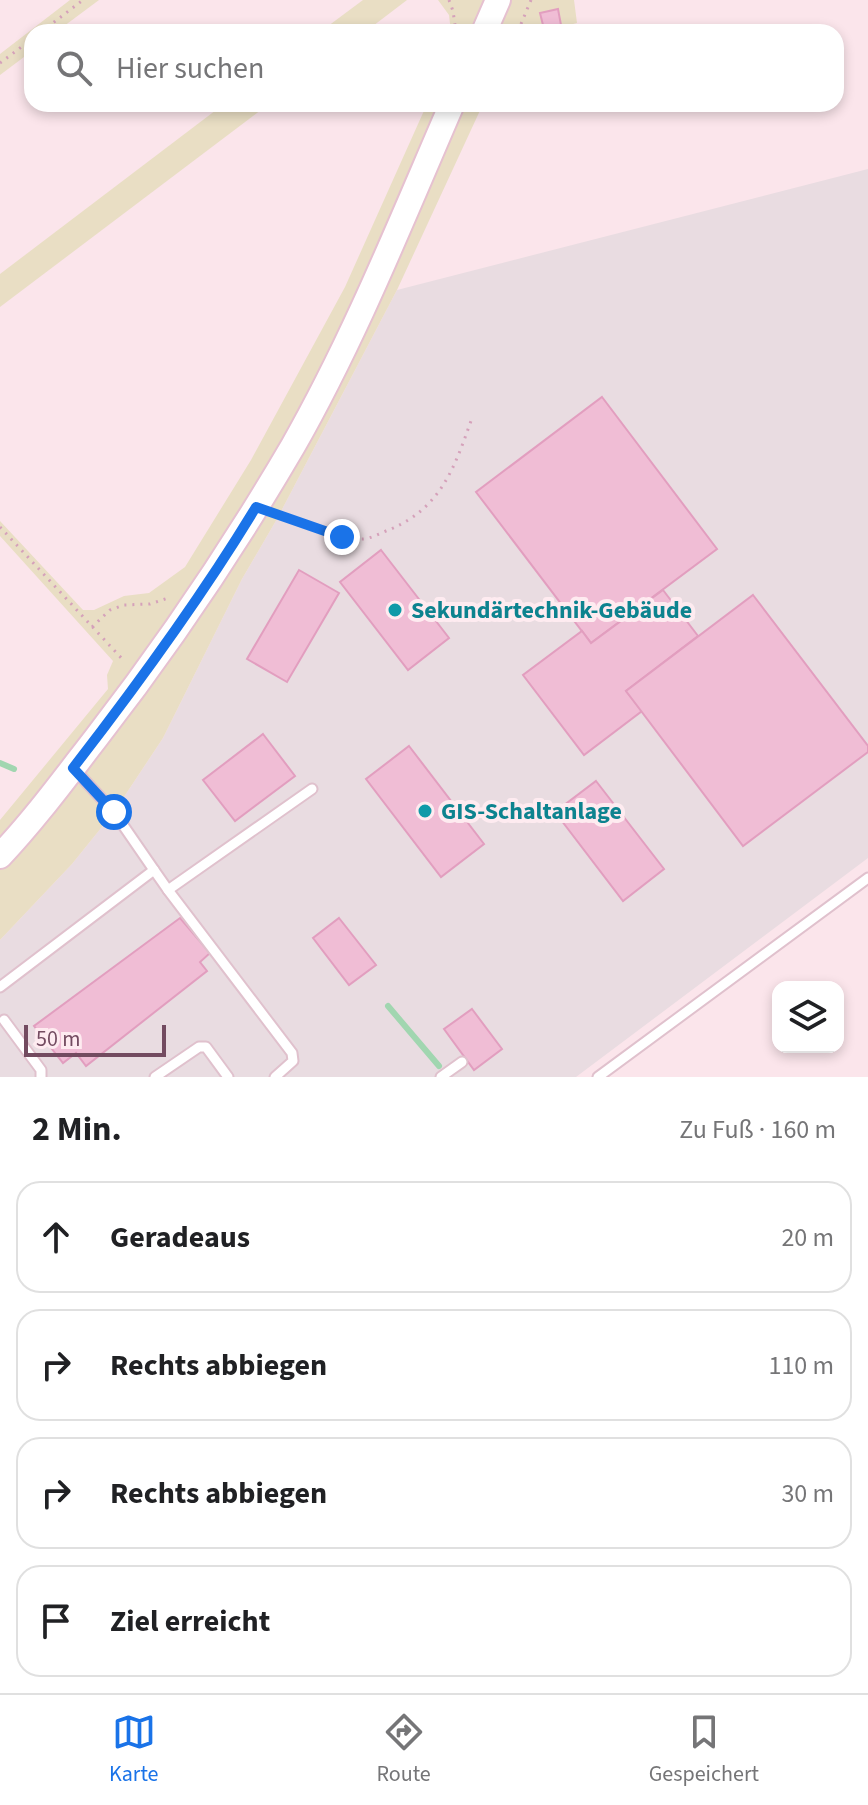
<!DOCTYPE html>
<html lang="de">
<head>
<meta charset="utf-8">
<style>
  :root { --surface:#fff; --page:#f6f6f6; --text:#202124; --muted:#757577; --line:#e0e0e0; --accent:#1a73e8 }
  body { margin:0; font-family:"Source Sans 3",sans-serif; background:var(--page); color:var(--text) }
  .controls { position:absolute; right:24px; bottom:24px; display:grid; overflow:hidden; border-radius:16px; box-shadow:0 4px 12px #0003 }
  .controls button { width:72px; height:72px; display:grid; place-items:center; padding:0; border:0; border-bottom:2px solid var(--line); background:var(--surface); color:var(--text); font:40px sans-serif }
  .scale { position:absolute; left:24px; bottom:20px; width:142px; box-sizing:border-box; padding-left:8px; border:4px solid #734b60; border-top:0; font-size:22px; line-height:28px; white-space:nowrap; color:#734b60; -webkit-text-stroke:6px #feebf0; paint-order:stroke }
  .stop { position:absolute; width:24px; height:24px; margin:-18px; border:6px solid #1a73e8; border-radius:50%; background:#fff }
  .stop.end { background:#1a73e8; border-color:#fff; box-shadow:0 2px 8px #0008 }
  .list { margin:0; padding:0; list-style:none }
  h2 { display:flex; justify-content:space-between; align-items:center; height:104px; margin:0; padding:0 32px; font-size:34px }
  h2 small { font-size:26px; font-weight:400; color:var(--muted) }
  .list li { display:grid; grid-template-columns:52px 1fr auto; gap:24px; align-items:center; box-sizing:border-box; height:112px; margin:0 16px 16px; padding:0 16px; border:2px solid var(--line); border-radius:24px }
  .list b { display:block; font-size:30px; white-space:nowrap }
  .list em { font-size:26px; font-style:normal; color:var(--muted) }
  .icon { flex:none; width:44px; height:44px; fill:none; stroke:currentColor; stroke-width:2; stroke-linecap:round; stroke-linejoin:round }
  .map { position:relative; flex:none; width:868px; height:1077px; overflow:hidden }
  .search { position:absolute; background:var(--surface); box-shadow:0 4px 12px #0003; left:24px; right:24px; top:24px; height:88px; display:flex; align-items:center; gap:20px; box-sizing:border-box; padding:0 28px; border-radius:24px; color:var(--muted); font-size:30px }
  .sheet { height:616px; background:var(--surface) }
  nav { display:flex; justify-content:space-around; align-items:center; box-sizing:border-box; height:112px; border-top:2px solid var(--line); background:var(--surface); font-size:22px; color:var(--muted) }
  nav a { display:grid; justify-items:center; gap:4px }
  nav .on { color:var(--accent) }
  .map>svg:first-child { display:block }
  .industrial { fill:#e9dce1 }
  .green { fill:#e9dec4 }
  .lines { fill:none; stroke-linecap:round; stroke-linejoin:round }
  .stream { stroke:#a1d6b0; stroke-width:6 }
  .building { fill:#f0bdd5; stroke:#e29ebf; stroke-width:2 }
  .service-casing { stroke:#e0c1cd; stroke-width:13 }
  .secondary-casing { stroke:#e6c1d0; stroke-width:28 }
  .path { stroke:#d5a1ba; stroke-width:3; stroke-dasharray:2 6; stroke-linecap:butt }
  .service { stroke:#fff; stroke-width:9 }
  .secondary { stroke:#fff; stroke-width:24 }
  .route { stroke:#1a73e8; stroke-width:10 }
  .culture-dot { fill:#0f9aa8; stroke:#feebf0; stroke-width:3 }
  .labels { text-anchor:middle; stroke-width:8; stroke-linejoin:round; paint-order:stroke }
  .culture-label { font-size:24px; font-weight:bold; fill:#0d838f; stroke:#feebf0; text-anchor:start }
</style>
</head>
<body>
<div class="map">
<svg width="868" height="1077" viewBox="0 0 868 1077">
  <rect width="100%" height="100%" fill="#fbe5eb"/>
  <polygon class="industrial" points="868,169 868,858 576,1077 0,1077 0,940 72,864 114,812 163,738 242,579 277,519 397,290"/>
  <g class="green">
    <polygon points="70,0 99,0 56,32 32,32 32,51 0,75 0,54"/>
    <polygon points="363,0 407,0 365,32 320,32"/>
    <polygon points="438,0 574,0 577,23 542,32 451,32 449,15"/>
    <polygon points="224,104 269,104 0,307 0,274"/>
    <polygon points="427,104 483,104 397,290 277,519 242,579 163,738 114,812 72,864 0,940 0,820 108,689 107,675 113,661 0,536 0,521 83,610 94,610 124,596 149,593 185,567 251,460 345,287"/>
  </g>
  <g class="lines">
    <g class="stream">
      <polyline points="0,763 14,769"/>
      <polyline points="388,1006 439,1066"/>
    </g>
  </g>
  <g class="building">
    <polygon points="558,9 561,25 544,29 540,13"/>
    <polygon points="602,397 717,549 591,643 476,492"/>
    <polygon points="381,550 449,638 408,670 340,582"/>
    <polygon points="299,570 339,593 287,682 247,659"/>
    <polygon points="663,590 698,636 626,691 642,711 584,755 523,675 582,631 591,643"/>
    <polygon points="753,595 868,746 868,752 743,846 626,691"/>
    <polygon points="263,734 295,776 235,821 203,780"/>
    <polygon points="409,746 484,844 441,877 366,779"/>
    <polygon points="596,781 664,869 623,901 555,812"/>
    <polygon points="180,918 210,953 200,962 207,971 86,1066 76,1053 63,1063 34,1026"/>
    <polygon points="339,918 376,965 349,985 313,938"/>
    <polygon points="472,1009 502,1049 474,1070 444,1029"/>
  </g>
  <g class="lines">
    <defs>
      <g id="service">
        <polyline points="75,770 114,812 154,870"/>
        <polyline points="168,890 292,1053 293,1061 275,1077"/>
        <polyline points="0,987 154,870 168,890 312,789"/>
        <polyline points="4,1020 41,1070 41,1077"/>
        <polyline points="155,1077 199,1047 206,1047 228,1077"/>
        <polyline points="441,1077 462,1062"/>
        <polyline points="598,1077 868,878"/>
      </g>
      <g id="secondary">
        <polyline points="484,32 498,0"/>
        <path d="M0 856C35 819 65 778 96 738 168 645 234 547 293 446 355 337 402 219 452 104"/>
      </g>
    </defs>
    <use href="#service" class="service-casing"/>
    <use href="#secondary" class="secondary-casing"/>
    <g class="path">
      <polyline points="449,0 453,11 456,32"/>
      <polyline points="521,24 531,0"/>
      <polyline points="41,32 83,0"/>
      <polyline points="0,63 32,39"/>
      <path d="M278 514C305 524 333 539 362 539 371 539 382 532 391 529 442 507 455 466 472 418"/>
      <polyline points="0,527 125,662"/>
      <polyline points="92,627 110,610 124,605 150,604 171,597"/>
    </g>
    <use href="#service" class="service"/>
    <use href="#secondary" class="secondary"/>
  </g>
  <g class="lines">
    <path class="route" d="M114 812 73 768C138 684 201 598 256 507L342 537"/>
  </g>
  <g class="culture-dot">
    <circle cx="395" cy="610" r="8"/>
    <circle cx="425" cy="811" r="8"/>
  </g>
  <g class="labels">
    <g class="culture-label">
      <text x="411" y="618">Sekundärtechnik-Gebäude</text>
      <text x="441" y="819">GIS-Schaltanlage</text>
    </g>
  </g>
</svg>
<div class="controls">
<button><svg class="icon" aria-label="layers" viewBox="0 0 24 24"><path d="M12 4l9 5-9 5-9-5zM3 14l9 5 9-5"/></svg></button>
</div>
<div class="scale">50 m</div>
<div class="stop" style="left:114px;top:812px"></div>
<div class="stop end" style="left:342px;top:537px"></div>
<div class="search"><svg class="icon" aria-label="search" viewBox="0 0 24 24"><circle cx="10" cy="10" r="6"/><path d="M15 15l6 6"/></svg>Hier suchen</div>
</div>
<section class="sheet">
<h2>2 Min.<small>Zu Fuß · 160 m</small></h2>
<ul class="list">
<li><svg class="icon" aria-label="ahead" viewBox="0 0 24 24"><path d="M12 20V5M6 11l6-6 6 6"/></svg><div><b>Geradeaus</b></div><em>20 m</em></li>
<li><svg class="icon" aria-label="right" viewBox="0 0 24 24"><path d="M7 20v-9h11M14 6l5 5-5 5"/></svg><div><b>Rechts abbiegen</b></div><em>110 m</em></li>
<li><svg class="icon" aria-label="right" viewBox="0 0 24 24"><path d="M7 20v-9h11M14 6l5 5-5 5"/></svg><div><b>Rechts abbiegen</b></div><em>30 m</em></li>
<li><svg class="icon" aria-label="arrive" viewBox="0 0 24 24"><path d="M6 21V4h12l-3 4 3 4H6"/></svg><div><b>Ziel erreicht</b></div></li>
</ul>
</section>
<nav>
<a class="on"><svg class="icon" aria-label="map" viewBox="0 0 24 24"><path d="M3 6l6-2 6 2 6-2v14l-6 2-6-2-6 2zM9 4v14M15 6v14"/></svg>Karte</a>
<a><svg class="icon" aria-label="directions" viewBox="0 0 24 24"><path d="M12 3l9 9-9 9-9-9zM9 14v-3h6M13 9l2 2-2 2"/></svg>Route</a>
<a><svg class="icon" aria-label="saved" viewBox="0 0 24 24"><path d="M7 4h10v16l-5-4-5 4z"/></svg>Gespeichert</a>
</nav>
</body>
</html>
